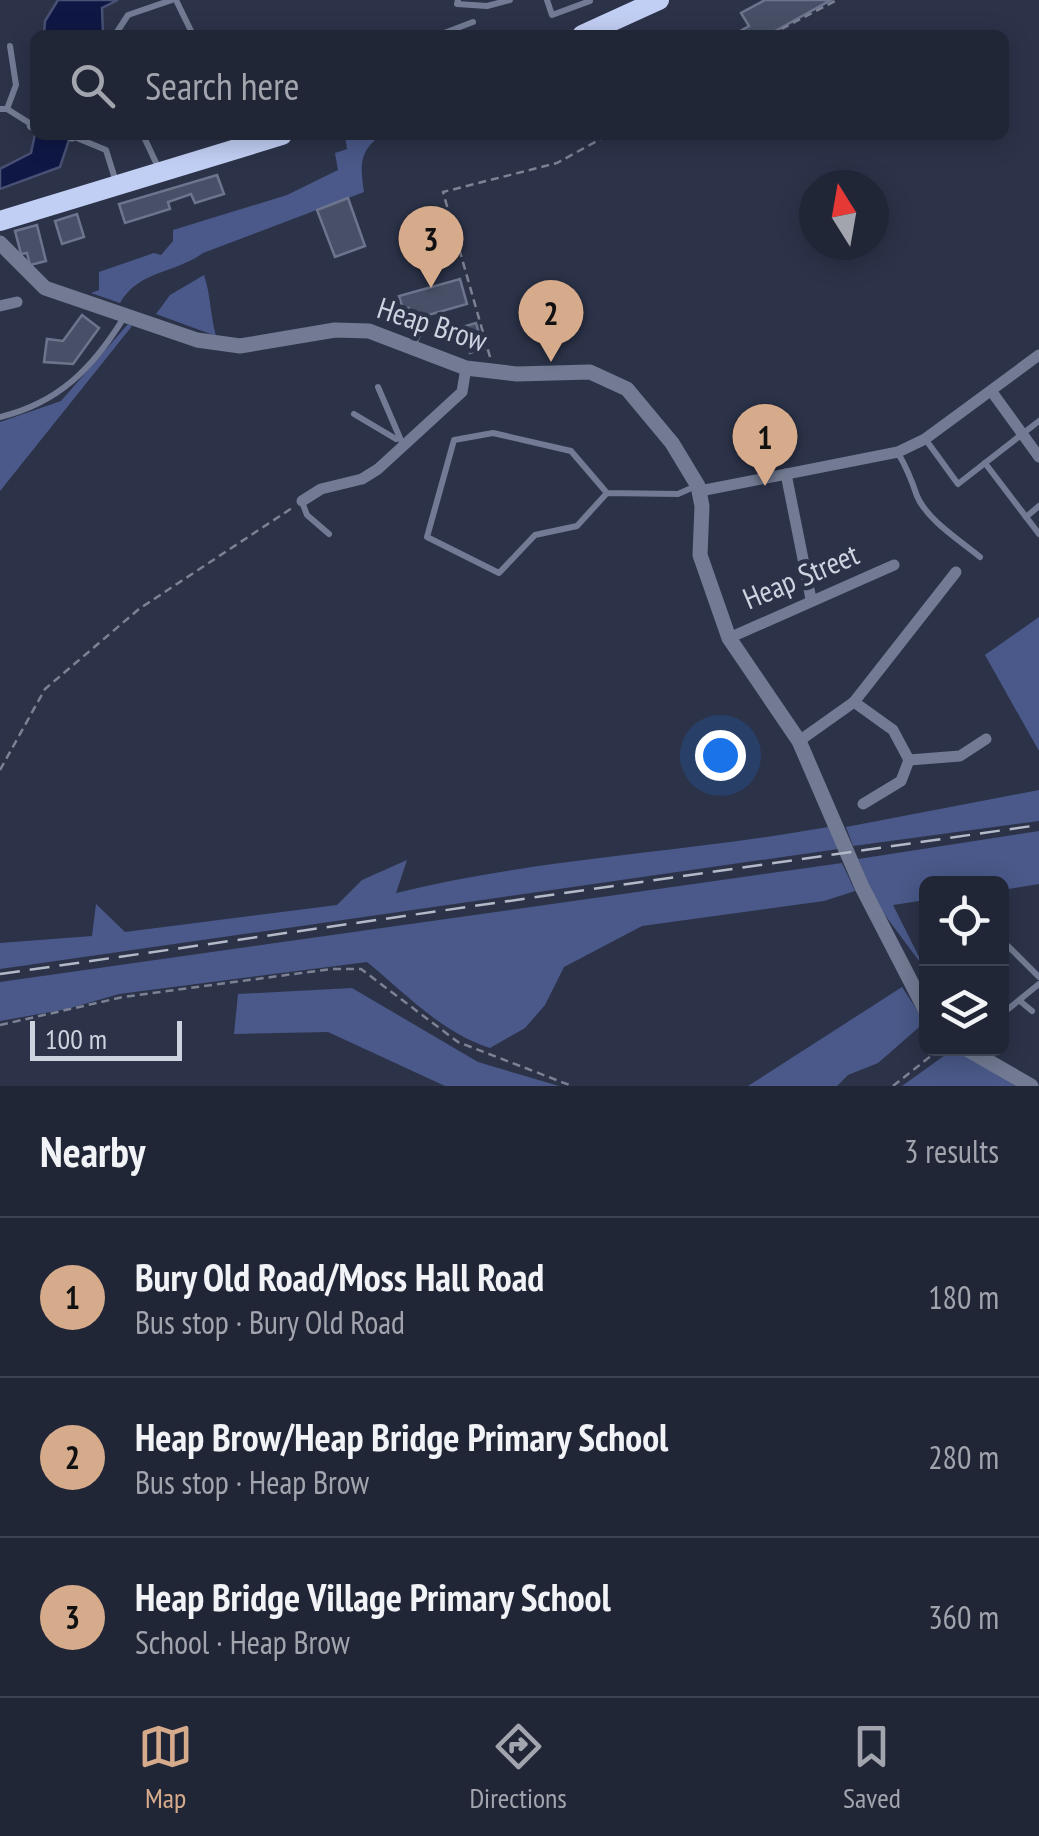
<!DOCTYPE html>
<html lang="en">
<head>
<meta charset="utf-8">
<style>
  :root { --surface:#212637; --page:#2d3242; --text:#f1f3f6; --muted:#a2a5ad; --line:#3e4352; --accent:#d6ab8b }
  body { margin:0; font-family:"PT Sans Narrow",sans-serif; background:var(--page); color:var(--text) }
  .controls { position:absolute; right:30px; bottom:30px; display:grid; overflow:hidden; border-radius:15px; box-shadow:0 5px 25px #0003 }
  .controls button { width:90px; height:90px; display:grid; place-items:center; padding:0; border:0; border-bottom:2px solid var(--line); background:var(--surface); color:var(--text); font:50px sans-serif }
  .compass { position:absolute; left:799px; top:170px; width:90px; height:90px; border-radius:50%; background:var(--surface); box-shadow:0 5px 25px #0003; rotate:349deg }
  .scale { position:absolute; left:30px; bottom:25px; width:152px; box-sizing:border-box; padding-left:10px; border:5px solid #ced3e0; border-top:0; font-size:28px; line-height:35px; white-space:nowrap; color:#ced3e0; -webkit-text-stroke:8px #2c3349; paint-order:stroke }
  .you { position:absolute; left:720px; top:755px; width:35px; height:35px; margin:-25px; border:8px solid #fff; border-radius:50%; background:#1a73e8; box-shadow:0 0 0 15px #1a73e833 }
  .badge { display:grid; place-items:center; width:65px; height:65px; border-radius:50%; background:var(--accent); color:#111; font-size:32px; font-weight:700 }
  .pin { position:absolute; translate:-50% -82px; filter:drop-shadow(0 2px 5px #0008) }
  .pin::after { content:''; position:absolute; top:52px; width:35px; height:30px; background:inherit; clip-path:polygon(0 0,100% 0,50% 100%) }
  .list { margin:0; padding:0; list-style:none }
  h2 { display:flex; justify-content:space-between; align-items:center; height:130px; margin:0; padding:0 40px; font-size:42px }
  h2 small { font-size:32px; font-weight:400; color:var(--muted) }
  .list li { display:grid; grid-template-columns:65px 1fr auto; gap:30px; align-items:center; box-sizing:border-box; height:160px; padding:0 40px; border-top:2px solid var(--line) }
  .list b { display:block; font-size:38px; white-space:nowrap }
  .list p { margin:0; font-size:32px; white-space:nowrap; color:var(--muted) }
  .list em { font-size:32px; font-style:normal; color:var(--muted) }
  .icon { flex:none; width:55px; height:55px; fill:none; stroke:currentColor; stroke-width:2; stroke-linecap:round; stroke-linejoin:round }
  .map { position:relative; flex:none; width:1039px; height:1086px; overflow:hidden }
  .search { position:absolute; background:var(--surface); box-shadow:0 5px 25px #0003; left:30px; right:30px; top:30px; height:110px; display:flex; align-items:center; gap:25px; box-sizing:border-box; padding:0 35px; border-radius:15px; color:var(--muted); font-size:38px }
  .sheet { height:610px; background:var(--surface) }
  nav { display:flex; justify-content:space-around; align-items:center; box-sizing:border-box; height:140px; border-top:2px solid var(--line); background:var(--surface); font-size:28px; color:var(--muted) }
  nav a { display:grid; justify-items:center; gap:5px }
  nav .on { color:var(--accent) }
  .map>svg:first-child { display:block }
  .green { fill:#4a5989 }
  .water { fill:#0f1845; stroke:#485074; stroke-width:2.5 }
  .building { fill:#485067; stroke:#6d758e; stroke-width:2.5 }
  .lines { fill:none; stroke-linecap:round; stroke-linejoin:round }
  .path { stroke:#7c8293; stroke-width:2.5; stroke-dasharray:8 5; stroke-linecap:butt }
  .service { stroke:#727b93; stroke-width:6 }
  .minor { stroke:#727b93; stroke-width:11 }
  .tertiary { stroke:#727b93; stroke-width:15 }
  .trunk { stroke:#c2cff4; stroke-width:20 }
  .rail { stroke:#b4b9c8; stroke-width:2.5; stroke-dasharray:20 10; stroke-linecap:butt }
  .labels { text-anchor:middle; stroke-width:9; stroke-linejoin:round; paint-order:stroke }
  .street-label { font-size:30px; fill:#ced3e0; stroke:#2c3349 }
</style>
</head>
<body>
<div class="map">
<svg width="1039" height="1086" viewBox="0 0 1039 1086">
  <rect width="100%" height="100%" fill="#2c3349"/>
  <g class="green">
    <path d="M345 135H382C359 150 360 166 364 192L203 253C174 274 139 270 120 303L91 293 99 290V272L154 253 161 255 173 241V230L287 195 338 170 335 153 347 149Z"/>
    <path d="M204 275C211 296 210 314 216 336L156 314 170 295Z"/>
    <polygon points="128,324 132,326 0,491 0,422 61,401"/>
    <polygon points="1039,617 1039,751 985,655"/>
    <polygon points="1039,790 1039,821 853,846 846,827"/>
    <path d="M828 827 838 849 0 969V943L92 936 96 904 125 932 337 905 362 880 407 860 396 893C537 858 685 853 828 827Z"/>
    <polygon points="1039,831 1039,884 1002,890 1002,884 926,884 926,900 893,905 925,969 876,903 858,859"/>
    <path d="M842 863 855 891 824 901 642 926 564 967 545 1005 525 1028 490 1048C442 1033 405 993 367 962L119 994 67 1009 0 1021V982Z"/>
    <polygon points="902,987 925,1022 878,1063 848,1075 837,1086 748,1086"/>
    <polygon points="352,988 478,1062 559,1086 445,1086 328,1032 234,1034 238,994"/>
    <polygon points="948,1053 961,1053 1016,1086 902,1086"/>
  </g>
  <g class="water">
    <polygon points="58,0 118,0 102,8 103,35 44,35 45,21"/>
    <polygon points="35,134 70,137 60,167 0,189 0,169 31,153"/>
  </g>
  <g class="building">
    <polygon points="765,0 831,0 768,35 733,35 749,26 741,13"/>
    <polygon points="217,175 224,194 195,203 191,194 168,202 170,209 125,223 119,204"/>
    <polygon points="348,198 365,246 335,257 317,210"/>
    <polygon points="77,214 84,237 62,244 55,221"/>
    <polygon points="37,225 46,261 30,265 27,253 21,254 15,231"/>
    <polygon points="460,279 467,304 418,318 412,318 409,308 403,309 399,296"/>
    <polygon points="82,315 99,328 73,364 44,362 47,339 63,341"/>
    <polygon points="476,323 484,349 470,353 462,327"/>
  </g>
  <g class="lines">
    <g class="path">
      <polyline points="770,35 837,0"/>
      <polyline points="490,357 443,192 557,163 608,135"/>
      <polyline points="0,770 45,689 139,609 292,508"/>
      <polyline points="0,1025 123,997 331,969 361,969 458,1042 572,1086"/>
      <polyline points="893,1086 941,1048"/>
    </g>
    <g class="service">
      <polyline points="176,0 193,35"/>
      <polyline points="458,0 457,4 487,6 510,0"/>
      <polyline points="547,0 552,15 590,1"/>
      <polyline points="115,35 128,15 172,0"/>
      <polyline points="439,35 473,22"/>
      <polyline points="0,109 7,109 16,85 10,46"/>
      <polyline points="7,109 31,124"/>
      <polyline points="143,135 159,169"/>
      <polyline points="72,136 106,150 116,182"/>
      <polyline points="412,347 422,328"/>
      <polyline points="378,387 403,445"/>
      <polyline points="354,414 396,439"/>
      <path d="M0 417C58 403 92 369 123 319"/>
      <polyline points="926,440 958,484 1039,421"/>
      <path d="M898 453C907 468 912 481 917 496 927 520 961 541 980 557"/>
      <polyline points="985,463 1039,534"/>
      <polyline points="607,493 577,526 535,535 499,573 427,537 454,440 493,433 571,451 607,493 678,494 696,486"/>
      <polyline points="302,502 307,515 329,534"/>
      <polyline points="1026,517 1039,506"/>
      <polyline points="1002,947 1008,946 1039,977"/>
      <polyline points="1020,1001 1032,1011"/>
      <polyline points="1002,1014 1039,984"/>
    </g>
    <g class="minor">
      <polyline points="32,125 35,126"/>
      <polyline points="70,135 72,136"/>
      <polyline points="0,306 17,302"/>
      <polyline points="992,392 1039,457"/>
      <polyline points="786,474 811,599"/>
      <polyline points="700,491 898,452 925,439 1039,355"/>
      <polyline points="302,501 321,489 362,479 378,469 462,392 466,368"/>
      <polyline points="729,638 894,565"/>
      <polyline points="854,702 893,730 909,760 901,781 863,804"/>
      <polyline points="799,741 854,702 956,572"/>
      <polyline points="909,760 960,756 986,739"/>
    </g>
    <g class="tertiary">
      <polyline points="0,243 45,288 197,340 240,346 335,330 369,331 466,368 517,374 590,372 627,389 672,443 698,486 702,506 700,555 729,638 799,741 862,887 926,1011"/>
      <polyline points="965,1048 1031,1086"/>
    </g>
    <g class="trunk">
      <polyline points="582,35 659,0"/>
      <polyline points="0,221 282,135"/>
    </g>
    <polyline class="rail" points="0,974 1039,825"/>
  </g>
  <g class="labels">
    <g class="street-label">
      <text transform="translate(432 325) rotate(18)" y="10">Heap Brow</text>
      <text transform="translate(801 577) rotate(-23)" y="10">Heap Street</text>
    </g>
  </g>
</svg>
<div class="controls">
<button><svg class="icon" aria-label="locate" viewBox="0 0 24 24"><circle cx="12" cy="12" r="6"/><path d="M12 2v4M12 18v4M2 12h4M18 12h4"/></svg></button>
<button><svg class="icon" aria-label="layers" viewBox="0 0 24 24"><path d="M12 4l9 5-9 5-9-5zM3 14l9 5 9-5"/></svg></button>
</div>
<svg class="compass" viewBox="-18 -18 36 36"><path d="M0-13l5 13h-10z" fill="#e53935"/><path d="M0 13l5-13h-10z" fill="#a2a5ad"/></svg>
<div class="scale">100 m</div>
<div class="you"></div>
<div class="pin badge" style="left:765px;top:486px">1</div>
<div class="pin badge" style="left:551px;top:362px">2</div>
<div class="pin badge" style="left:431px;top:288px">3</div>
<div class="search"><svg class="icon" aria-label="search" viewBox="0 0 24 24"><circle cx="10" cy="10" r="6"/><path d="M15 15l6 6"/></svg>Search here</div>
</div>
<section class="sheet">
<h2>Nearby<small>3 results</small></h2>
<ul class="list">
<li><span class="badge">1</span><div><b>Bury Old Road/Moss Hall Road</b><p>Bus stop · Bury Old Road</p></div><em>180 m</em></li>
<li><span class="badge">2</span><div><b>Heap Brow/Heap Bridge Primary School</b><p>Bus stop · Heap Brow</p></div><em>280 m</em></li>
<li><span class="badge">3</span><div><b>Heap Bridge Village Primary School</b><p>School · Heap Brow</p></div><em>360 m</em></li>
</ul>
</section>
<nav>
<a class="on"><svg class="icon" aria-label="map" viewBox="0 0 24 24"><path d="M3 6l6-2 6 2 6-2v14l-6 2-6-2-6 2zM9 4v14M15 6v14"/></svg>Map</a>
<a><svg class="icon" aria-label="directions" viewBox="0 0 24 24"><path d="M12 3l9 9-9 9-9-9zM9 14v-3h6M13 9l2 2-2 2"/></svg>Directions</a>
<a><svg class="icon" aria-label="saved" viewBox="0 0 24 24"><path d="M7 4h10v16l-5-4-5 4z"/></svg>Saved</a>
</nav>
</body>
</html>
